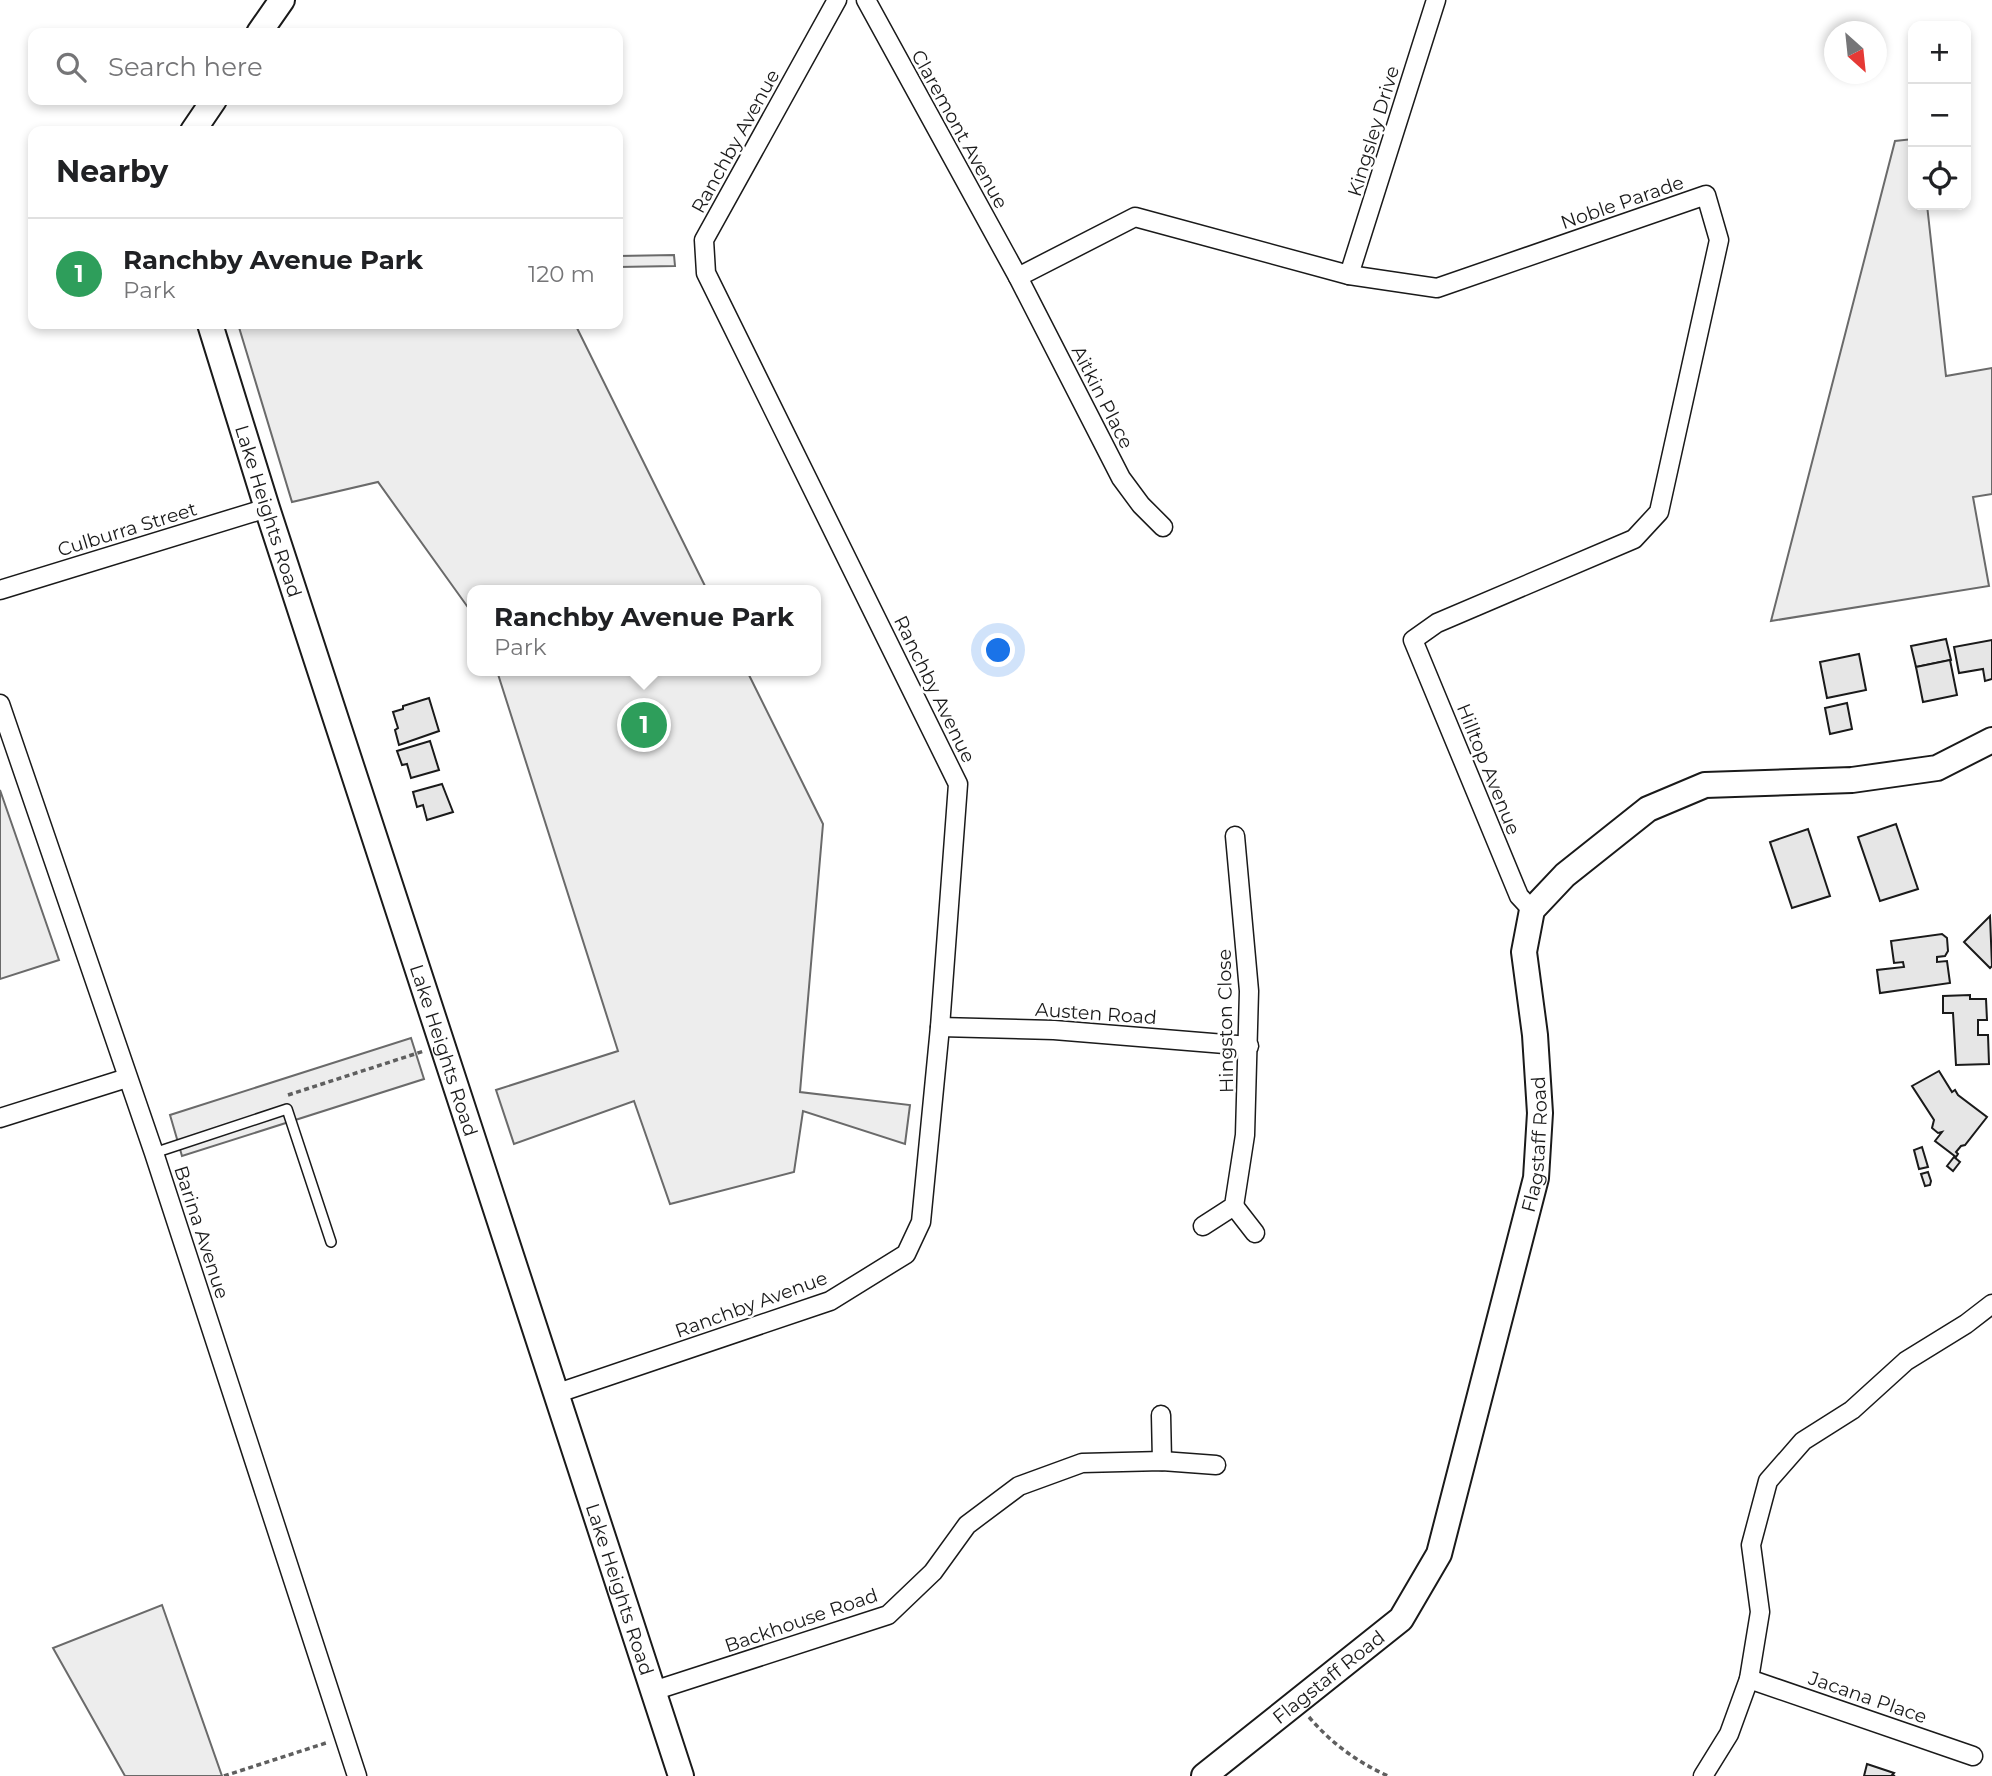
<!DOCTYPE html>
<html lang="en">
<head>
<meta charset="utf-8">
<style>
  :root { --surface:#fff; --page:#f2f2f2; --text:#202124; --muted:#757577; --line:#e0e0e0; --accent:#7c3aed }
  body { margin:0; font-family:Montserrat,sans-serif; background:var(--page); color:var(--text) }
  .controls { position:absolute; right:21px; top:21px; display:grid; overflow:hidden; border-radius:14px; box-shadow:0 4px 10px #0003 }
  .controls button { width:63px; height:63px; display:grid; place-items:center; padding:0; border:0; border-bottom:2px solid var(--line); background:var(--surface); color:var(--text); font:35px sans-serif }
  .compass { position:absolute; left:1824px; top:21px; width:63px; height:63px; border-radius:50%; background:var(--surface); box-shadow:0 4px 10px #0003; rotate:153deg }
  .you { position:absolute; left:999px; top:651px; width:24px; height:24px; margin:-18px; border:5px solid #fff; border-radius:50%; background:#1a73e8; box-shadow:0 0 0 10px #1a73e833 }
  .badge { display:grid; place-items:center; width:46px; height:46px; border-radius:50%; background:var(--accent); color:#fff; font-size:23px; font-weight:700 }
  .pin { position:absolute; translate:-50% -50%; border:4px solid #fff; box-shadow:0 2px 7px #0006 }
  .popup { position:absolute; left:467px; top:585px; width:354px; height:91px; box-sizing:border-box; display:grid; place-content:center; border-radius:14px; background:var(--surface); filter:drop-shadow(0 2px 5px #0005); font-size:23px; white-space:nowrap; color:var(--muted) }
  .popup b { font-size:26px; color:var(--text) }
  .popup::after { content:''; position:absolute; left:50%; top:100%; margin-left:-14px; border:14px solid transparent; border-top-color:var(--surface) }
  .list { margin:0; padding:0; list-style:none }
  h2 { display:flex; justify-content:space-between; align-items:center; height:91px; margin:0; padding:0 28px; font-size:30px }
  h2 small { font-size:23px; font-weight:400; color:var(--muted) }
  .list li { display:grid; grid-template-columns:46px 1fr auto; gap:21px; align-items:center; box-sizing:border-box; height:112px; padding:0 28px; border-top:2px solid var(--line) }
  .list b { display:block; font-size:26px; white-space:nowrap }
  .list p { margin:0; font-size:23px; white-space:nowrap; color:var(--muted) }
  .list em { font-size:23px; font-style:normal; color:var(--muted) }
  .icon { flex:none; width:38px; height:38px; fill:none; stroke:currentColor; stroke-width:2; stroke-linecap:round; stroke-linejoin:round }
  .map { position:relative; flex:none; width:1992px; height:1776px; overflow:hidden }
  .search { position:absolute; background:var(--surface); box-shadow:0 4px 10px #0003; left:28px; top:28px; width:595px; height:77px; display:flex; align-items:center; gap:18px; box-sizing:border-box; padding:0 24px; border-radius:14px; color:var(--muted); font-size:26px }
  .panel { position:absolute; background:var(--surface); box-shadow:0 4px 10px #0003; left:28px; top:126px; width:595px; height:203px; border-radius:14px }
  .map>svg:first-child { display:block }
  .built { fill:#ededed; stroke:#6a6a6a; stroke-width:2 }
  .building { fill:#e6e6e6; stroke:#1a1a1a; stroke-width:2 }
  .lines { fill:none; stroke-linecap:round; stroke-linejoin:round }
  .lane-casing { stroke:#1a1a1a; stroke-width:12 }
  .street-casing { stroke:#1a1a1a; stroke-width:21 }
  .secondary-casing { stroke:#1a1a1a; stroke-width:28 }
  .path { stroke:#5f5f5f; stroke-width:3.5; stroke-dasharray:5 3.5; stroke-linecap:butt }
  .lane { stroke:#fff; stroke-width:9 }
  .street { stroke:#fff; stroke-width:18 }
  .secondary { stroke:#fff; stroke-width:24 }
  .labels { text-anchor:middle; stroke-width:5; stroke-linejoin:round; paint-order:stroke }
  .street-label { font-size:19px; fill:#1a1a1a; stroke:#fff }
</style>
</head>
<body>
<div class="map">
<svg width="1992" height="1776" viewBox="0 0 1992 1776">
  <rect width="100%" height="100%" fill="#fff"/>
  <g class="built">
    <polygon points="1913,139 1913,205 1927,205 1946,376 1992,368 1992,494 1973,497 1989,586 1771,621 1895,141"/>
    <polygon points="674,255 675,266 618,267 618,256"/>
    <polygon points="238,324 575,324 707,590 472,590 472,613 378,482 292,502"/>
    <polygon points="497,671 747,671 823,824 800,1092 910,1105 905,1144 803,1111 794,1172 670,1204 634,1101 514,1144 496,1090 618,1051"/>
    <polygon points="0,790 59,960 0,979"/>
    <polygon points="411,1038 424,1079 182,1156 170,1115"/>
    <polygon points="162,1605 222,1776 125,1776 53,1648"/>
  </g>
  <g class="building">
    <polygon points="1946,639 1951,660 1916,667 1911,646"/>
    <polygon points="1992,640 1992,679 1985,681 1983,669 1959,673 1954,647"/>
    <polygon points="1859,654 1866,690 1827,698 1820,662"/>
    <polygon points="1950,660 1957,695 1923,702 1916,667"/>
    <polygon points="429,698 439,731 399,745 395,730 398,728 393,712 403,709 403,706"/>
    <polygon points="1847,703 1852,729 1830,734 1825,708"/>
    <polygon points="430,741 439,770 411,778 407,764 402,765 397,751"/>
    <polygon points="442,784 453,812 427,820 423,805 417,807 413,792"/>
    <polygon points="1896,824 1918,889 1880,901 1858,837"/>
    <polygon points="1808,829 1830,896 1792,908 1770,842"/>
    <polygon points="1990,916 1992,966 1990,968 1964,942"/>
    <polygon points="1942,934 1947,938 1948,951 1945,956 1937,957 1937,962 1947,961 1950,983 1880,993 1877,970 1904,967 1903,962 1894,963 1891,941"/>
    <polygon points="1970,995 1970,999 1986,999 1987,1020 1978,1020 1978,1035 1988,1035 1989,1064 1956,1065 1953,1013 1943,1013 1943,996"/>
    <polygon points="1939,1071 1952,1092 1955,1090 1958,1095 1987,1117 1965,1145 1961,1146 1956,1152 1958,1154 1956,1157 1935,1141 1942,1132 1938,1133 1932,1128 1934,1120 1912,1086"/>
    <polygon points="1922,1147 1928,1167 1919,1169 1914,1150"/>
    <polygon points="1954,1157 1960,1162 1953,1171 1947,1166"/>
    <polygon points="1928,1172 1931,1181 1930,1185 1925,1186 1921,1174"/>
    <polygon points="1867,1764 1894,1773 1892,1775 1895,1776 1864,1776"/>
  </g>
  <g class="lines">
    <defs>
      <polyline id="lane" points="154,1153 287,1109 331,1242"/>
      <g id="street">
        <polyline points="866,0 1018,277 1121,478 1141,505 1163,527"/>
        <polyline points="1349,275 1436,0"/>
        <polyline points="1018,277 1135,217 1349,275 1437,288 1706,195 1719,240 1659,512 1634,539 1437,623 1413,640 1519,896 1532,910"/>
        <polyline points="0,590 267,508"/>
        <polyline points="0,704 154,1153 357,1776"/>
        <polyline points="940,1027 1054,1030 1249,1046"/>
        <polyline points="0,1118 127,1078"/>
        <polyline points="1234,1206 1255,1233"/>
        <polyline points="1203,1226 1234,1206 1245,1135 1249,991 1235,836"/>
        <polyline points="555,1394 830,1301 906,1254 921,1222 940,1027 958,784 706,273 704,240 837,0"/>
        <polyline points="1161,1415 1162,1461"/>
        <polyline points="1749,1679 1973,1756"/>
        <polyline points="653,1691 888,1615 933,1572 967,1525 1019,1486 1082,1463 1162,1461 1216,1465"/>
        <polyline points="1703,1776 1729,1734 1749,1679 1760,1612 1751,1545 1768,1481 1803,1441 1852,1410 1906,1361 1966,1324 1992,1304"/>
      </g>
      <g id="secondary">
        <polyline points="259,33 282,0"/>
        <polyline points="193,131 214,100"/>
        <path id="s1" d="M210 324 267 508 681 1776"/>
        <path id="s2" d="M1204 1776 1401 1619 1439 1554 1536 1178 1540 1113 1535 1035 1524 952 1532 910 1565 875 1648 809 1705 785 1852 780 1937 768 1992 740"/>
      </g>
    </defs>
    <use href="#lane" class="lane-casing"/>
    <use href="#street" class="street-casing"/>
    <use href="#secondary" class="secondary-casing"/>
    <g class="path">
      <polyline points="288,1095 424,1051"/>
      <path d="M1309 1717C1331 1743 1357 1762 1388 1776"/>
      <polyline points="224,1776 329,1742"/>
    </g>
    <use href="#lane" class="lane"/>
    <use href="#street" class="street"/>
    <use href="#secondary" class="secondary"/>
  </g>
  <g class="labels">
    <g class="street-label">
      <text transform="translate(960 129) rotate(61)" y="7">Claremont Avenue</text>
      <text transform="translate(1373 131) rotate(-73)" y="7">Kingsley Drive</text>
      <text transform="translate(735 141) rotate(-61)" y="7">Ranchby Avenue</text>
      <text transform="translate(1622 202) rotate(-19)" y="7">Noble Parade</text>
      <text transform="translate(1103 397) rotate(63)" y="7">Aitkin Place</text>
      <text dy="7" stroke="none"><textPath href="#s1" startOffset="196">Lake Heights Road</textPath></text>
      <text transform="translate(127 529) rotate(-17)" y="7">Culburra Street</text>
      <text transform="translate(935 689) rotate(64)" y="7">Ranchby Avenue</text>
      <text transform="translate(1489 769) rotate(68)" y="7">Hilltop Avenue</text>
      <text transform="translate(1096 1013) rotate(4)" y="7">Austen Road</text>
      <text transform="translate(1225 1021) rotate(-91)" y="7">Hingston Close</text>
      <text dy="7" stroke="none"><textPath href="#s1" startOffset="763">Lake Heights Road</textPath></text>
      <text dy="7" stroke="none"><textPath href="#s2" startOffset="749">Flagstaff Road</textPath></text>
      <text transform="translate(202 1232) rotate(72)" y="7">Barina Avenue</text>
      <text transform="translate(751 1304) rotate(-20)" y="7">Ranchby Avenue</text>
      <text dy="7" stroke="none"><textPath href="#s1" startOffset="1330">Lake Heights Road</textPath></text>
      <text transform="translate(801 1620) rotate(-19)" y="7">Backhouse Road</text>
      <text dy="7" stroke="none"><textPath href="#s2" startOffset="159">Flagstaff Road</textPath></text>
      <text transform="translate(1868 1697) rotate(19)" y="7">Jacana Place</text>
    </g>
  </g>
</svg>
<div class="controls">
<button>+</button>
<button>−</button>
<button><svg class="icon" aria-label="locate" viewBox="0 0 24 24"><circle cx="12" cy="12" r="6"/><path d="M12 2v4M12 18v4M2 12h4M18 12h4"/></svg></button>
</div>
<svg class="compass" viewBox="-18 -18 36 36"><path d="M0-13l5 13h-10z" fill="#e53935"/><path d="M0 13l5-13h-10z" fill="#757577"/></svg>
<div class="you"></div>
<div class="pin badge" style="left:644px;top:725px;background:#2e9e5b">1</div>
<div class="popup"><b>Ranchby Avenue Park</b>Park</div>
<div class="search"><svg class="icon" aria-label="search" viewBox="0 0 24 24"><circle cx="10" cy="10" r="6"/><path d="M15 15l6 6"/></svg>Search here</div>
<section class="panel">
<h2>Nearby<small></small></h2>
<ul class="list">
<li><span class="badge" style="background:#2e9e5b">1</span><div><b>Ranchby Avenue Park</b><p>Park</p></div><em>120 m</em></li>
</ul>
</section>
</div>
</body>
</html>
